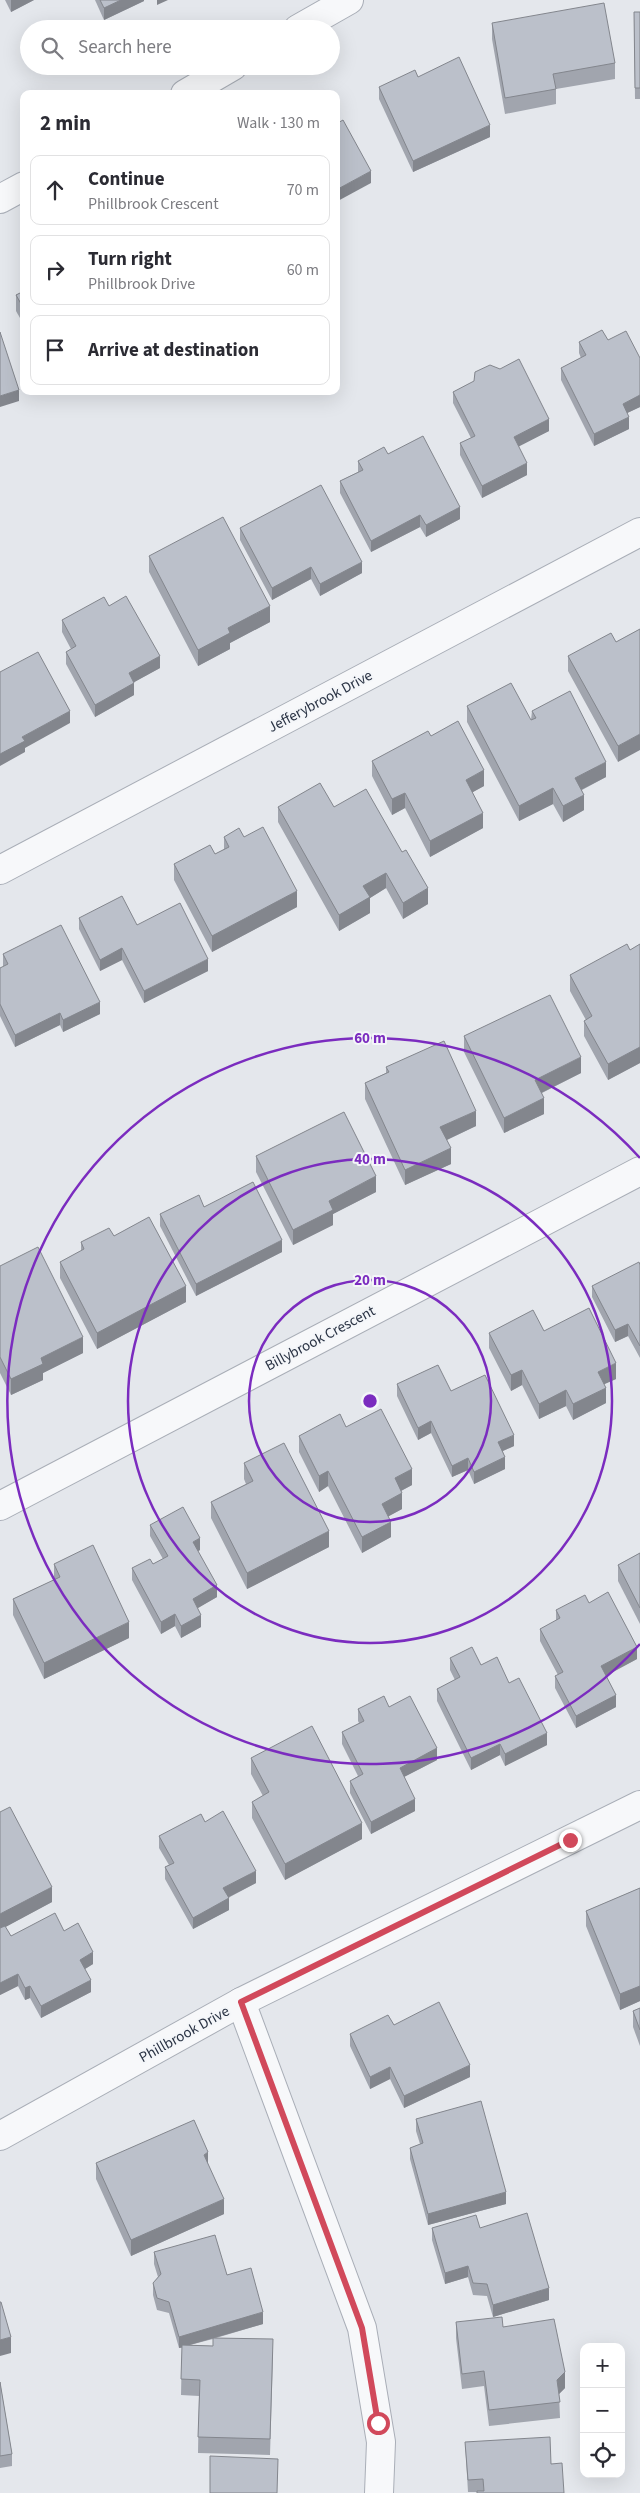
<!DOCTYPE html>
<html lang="en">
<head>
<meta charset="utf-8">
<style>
  :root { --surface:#fff; --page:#f2f2f3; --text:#2b2b33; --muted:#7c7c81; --line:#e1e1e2 }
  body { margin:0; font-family:"Source Sans 3",sans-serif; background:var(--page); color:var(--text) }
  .controls { position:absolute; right:15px; bottom:15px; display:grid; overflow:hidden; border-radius:10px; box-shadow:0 5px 20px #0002 }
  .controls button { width:45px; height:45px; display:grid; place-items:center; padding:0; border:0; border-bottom:1px solid var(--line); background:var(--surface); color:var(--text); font:25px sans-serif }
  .stop { position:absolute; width:15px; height:15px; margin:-11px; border:4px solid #d1495b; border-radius:50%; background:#fff }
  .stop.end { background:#d1495b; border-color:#fff; box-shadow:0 1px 5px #0008 }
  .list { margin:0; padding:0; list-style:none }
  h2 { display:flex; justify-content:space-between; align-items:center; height:65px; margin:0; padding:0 20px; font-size:21px }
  h2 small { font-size:16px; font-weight:400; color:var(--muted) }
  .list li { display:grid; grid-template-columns:32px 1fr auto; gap:15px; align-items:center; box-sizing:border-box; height:70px; margin:0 10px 10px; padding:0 10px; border:1px solid var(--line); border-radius:10px }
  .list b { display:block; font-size:19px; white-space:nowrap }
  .list p { margin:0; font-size:16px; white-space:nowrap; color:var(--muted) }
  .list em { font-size:16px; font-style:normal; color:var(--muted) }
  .icon { flex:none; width:28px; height:28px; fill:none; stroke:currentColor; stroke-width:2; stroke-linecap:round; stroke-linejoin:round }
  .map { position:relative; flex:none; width:640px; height:2493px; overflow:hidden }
  .search { position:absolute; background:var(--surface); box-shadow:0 5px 20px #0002; left:20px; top:20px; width:320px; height:55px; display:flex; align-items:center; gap:12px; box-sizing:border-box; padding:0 18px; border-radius:28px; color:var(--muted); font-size:19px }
  .panel { position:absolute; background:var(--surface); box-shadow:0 5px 20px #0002; left:20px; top:90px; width:320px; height:305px; border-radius:10px }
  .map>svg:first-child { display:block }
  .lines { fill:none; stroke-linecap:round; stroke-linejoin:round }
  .minor-casing { stroke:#a9aeb7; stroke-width:30 }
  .minor { stroke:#f7f8fa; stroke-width:28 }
  .wall { fill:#a1a5ae; fill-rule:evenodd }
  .shaded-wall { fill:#83868d }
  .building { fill:#bbc0ca; stroke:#83868d }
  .route { stroke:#d1495b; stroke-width:6 }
  .ring { fill:none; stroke:#7b2cbf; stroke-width:2.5 }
  .labels { text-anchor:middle; stroke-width:4; stroke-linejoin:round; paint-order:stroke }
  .street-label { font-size:15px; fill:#2b3445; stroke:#f4f6f9 }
  .centre { fill:#7b2cbf; stroke:#f4f6f9; stroke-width:2.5 }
  .ring-label { font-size:15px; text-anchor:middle; font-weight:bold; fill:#7b2cbf; stroke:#f4f6f9; stroke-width:4; stroke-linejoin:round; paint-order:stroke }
</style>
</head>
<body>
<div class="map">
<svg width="640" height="2493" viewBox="0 0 640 2493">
  <rect width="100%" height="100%" fill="#e4e7ec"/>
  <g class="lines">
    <defs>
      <g id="minor">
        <polyline points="298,29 349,0"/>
        <polyline points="185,94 233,66"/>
        <polyline points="0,199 24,186"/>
        <polyline points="0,870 640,532"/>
        <polyline points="0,1506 640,1171"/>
        <polyline points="241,2002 362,2328 381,2442 379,2493"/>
        <polyline points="0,2136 241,2002 640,1805"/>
      </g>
    </defs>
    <use href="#minor" class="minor-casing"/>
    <use href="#minor" class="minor"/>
  </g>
  <g class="wall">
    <polygon points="5,0 34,0 11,12"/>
    <polygon points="95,0 144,0 144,1 104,20"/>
    <polygon points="634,12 640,12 640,99 635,99"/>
    <polygon points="492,23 615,63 615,79 556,89 556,104 505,114 492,39"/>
    <polygon points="379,87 490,137 413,172 379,99"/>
    <polygon points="24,291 24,325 16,311 16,295"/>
    <polygon points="608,340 640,358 640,407 627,413 629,429 594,446 561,380 561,368 581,358 579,353 579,342"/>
    <polygon points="500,369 549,431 518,446 527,475 482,498 460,455 460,443 471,438 453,403 453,392"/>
    <polygon points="388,454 460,519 426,537 420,527 371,552 340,493 340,481 358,472 358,461"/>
    <polygon points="240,528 362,573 320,596 311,579 272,600 240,540"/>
    <polygon points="149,556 270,622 230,643 230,649 198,666 149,572"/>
    <polygon points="109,606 160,668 134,682 134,695 95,717 66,664 66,652 71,649 62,632 62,620"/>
    <polygon points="640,629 618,762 568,671 568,656 616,642"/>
    <polygon points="467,706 531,720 532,711 606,777 582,790 584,810 563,822 553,804 519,821 467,722"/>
    <polygon points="431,736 484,786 472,792 483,828 430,857 405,808 392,815 372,776 372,761"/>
    <polygon points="278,807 334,807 428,904 403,919 386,888 370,898 370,913 339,931 278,822"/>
    <polygon points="224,837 244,837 297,907 212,952 174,880 174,864 215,854 224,849"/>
    <polygon points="79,918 208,971 144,1003 122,960 100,971 79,929"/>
    <polygon points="640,944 640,1063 608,1080 584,1036 584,1021 586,1020 570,991 570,975 630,950"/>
    <polygon points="3,954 100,1014 63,1032 60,1025 15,1047 0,1016 0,968 3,967"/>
    <polygon points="464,1036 581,1073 542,1093 544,1114 504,1133 464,1052"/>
    <polygon points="386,1067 476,1126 447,1140 451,1164 405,1185 365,1099 365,1083 386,1073"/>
    <polygon points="256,1156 376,1192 333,1214 333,1225 293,1245 256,1172"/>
    <polygon points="204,1207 282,1252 196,1296 160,1226 160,1214"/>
    <polygon points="114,1236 186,1302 97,1349 60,1278 60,1262 81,1251 81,1242"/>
    <polygon points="640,1265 640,1358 628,1336 615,1342 592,1297 592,1286"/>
    <polygon points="0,1266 83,1353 43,1373 43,1380 11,1395 0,1373"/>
    <polygon points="544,1331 616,1379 604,1384 606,1403 573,1420 566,1406 539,1419 522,1385 511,1391 489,1348 489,1333"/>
    <polygon points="397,1384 451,1391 514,1446 503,1451 505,1469 474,1484 468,1470 452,1477 431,1433 418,1440 397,1396"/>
    <polygon points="346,1427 412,1485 401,1491 402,1509 388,1516 391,1537 362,1553 328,1486 319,1492 299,1452 299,1436"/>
    <polygon points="244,1463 329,1547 247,1589 211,1518 211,1502 246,1484 244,1479"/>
    <polygon points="150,1525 200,1550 198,1551 217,1597 197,1608 201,1627 181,1638 175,1626 161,1634 132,1580 132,1568 153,1564 163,1559 150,1536"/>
    <polygon points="640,1553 640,1624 618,1581 618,1565"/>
    <polygon points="54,1564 129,1638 44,1679 13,1615 13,1599 54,1580"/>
    <polygon points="589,1603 637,1659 606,1676 616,1707 576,1728 555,1688 555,1676 558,1675 540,1641 540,1629 556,1621 556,1610"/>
    <polygon points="450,1658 481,1665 509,1683 547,1745 505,1766 500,1755 471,1770 437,1701 437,1689 455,1680 450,1670"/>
    <polygon points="389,1707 437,1760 404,1777 415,1811 371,1834 350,1793 350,1781 358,1776 342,1744 342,1732 359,1723 358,1721 358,1709"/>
    <polygon points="251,1758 362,1839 285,1880 252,1818 252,1802 263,1796 251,1774"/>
    <polygon points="0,1812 52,1902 5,1927 11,1936 64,1931 93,1964 85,1969 91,1992 41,2018 30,1998 25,2000 18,1986 0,1995"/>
    <polygon points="205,1822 256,1883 228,1898 229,1910 193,1929 165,1879 165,1867 169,1865 159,1848 159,1836"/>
    <polygon points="640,1888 640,2001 620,2010 586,1926 586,1911"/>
    <polygon points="640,2008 640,2046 633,2027 633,2011"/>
    <polygon points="394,2025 470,2077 404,2108 390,2079 370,2089 350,2046 350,2034"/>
    <polygon points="416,2119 506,2204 428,2225 410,2159 410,2148 420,2144 416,2131"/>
    <polygon points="96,2163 224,2214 131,2256 96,2179"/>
    <polygon points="432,2228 480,2228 549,2300 493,2317 487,2296 473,2295 468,2277 445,2284 432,2240"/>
    <path d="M154 2252 227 2275 263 2324 216 2338 273 2355 270 2455 198 2453 199 2396 181 2395 182 2348H179L169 2313 157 2310 153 2295V2283L158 2277 154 2264ZM213 2339V2346L190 2345 209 2340Z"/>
    <polygon points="456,2322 503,2327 565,2388 559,2394 560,2418 489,2426 484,2386 462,2389 456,2338"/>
    <polygon points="0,2382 12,2454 12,2466 0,2468"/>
    <polygon points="465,2442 551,2464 564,2493 477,2492 468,2492"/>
  </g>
  <g class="shaded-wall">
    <polygon points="11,0 34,0 11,12"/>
    <polygon points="121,0 144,0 144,1 104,20 104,8"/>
    <polygon points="157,0 168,0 157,5"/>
    <polygon points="490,125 490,137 413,172 413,161"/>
    <polygon points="371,171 371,183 336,202 336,190"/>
    <polygon points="19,390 19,401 0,407 0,396"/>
    <polygon points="640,395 640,407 623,415 623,404"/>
    <polygon points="629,417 629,429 594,446 594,434"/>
    <polygon points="549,419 549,431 514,449 514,437"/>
    <polygon points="527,463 527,475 482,498 482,486"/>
    <polygon points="460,507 460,519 426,537 426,525"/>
    <polygon points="420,515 420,527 371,552 371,541"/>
    <polygon points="362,562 362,573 320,596 320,584"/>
    <polygon points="311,567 311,579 272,600 272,588"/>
    <polygon points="270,606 270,622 230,643 230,649 198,666 198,650 228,628"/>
    <polygon points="160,656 160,668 129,685 129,673"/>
    <polygon points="134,683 134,695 95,717 95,705"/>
    <polygon points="70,711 70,723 25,748 25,752 0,766 0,754 22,737"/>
    <polygon points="640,734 640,750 618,762 618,746"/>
    <polygon points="606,762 606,777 575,793 575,778"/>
    <polygon points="484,770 484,786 466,796 466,780"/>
    <polygon points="553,788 553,804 519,821 519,806"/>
    <polygon points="405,793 405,808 392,815 392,799"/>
    <polygon points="584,795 584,810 563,822 563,806"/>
    <polygon points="483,813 483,828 430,857 430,841"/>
    <polygon points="386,873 386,888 370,898 370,913 339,931 339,915 363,886"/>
    <polygon points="428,888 428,904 403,919 403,903"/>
    <polygon points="297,891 297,907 212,952 212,936"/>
    <polygon points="122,948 122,960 100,971 100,960"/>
    <polygon points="208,959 208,971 144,1003 144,991"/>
    <polygon points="100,1002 100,1014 63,1032 63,1020"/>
    <polygon points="60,1013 60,1025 15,1047 15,1035"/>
    <polygon points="640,1047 640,1063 608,1080 608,1064"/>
    <polygon points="581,1057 581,1073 535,1096 535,1080"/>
    <polygon points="544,1098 544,1114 504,1133 504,1118"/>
    <polygon points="476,1111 476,1126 440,1143 440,1127"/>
    <polygon points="451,1148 451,1164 405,1185 405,1170"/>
    <polygon points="376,1176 376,1192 333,1214 333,1225 293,1245 293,1230 329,1201"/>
    <polygon points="282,1240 282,1252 196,1296 196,1284"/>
    <polygon points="186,1286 186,1302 97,1349 97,1333"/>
    <polygon points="628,1324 628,1336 615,1342 615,1330"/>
    <polygon points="83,1337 83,1353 43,1373 43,1380 11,1395 11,1379 41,1358"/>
    <polygon points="616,1363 616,1379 598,1387 598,1372"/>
    <polygon points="522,1370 522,1385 511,1391 511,1375"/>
    <polygon points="606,1388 606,1403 573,1420 573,1404"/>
    <polygon points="566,1390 566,1406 539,1419 539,1404"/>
    <polygon points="431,1421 431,1433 418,1440 418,1428"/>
    <polygon points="514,1435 514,1446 498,1453 498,1442"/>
    <polygon points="505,1457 505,1469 474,1484 474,1472"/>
    <polygon points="468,1458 468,1470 452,1477 452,1466"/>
    <polygon points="412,1469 412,1485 395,1494 395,1478"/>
    <polygon points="328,1471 328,1486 319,1492 319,1476"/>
    <polygon points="402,1493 402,1509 382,1520 382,1504"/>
    <polygon points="391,1522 391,1537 362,1553 362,1537"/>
    <polygon points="329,1531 329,1547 247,1589 247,1573"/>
    <polygon points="200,1538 200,1550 193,1554 193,1542"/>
    <polygon points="217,1585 217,1597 193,1611 193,1599"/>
    <polygon points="175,1614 175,1626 161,1634 161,1622"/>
    <polygon points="201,1615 201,1627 181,1638 181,1626"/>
    <polygon points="129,1622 129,1638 44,1679 44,1663"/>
    <polygon points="637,1647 637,1659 601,1678 601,1666"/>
    <polygon points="616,1695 616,1707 576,1728 576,1716"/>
    <polygon points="547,1733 547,1745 505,1766 505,1754"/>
    <polygon points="500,1744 500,1755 471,1770 471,1758"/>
    <polygon points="437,1748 437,1760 400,1779 400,1768"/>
    <polygon points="415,1799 415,1811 371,1834 371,1822"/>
    <polygon points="362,1823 362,1839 285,1880 285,1864"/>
    <polygon points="256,1871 256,1883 223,1900 223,1888"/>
    <polygon points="52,1887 52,1902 0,1930 0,1914"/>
    <polygon points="229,1898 229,1910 193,1929 193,1918"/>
    <polygon points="93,1952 93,1964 80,1972 80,1960"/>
    <polygon points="18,1974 18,1986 0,1995 0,1983"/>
    <polygon points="91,1980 91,1992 41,2018 41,2006"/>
    <polygon points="30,1986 30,1998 25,2000 25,1988"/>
    <polygon points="640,1986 640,2001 620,2010 620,1994"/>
    <polygon points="470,2065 470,2077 404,2108 404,2096"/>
    <polygon points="390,2067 390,2079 370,2089 370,2077"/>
    <polygon points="208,2152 208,2168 204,2155"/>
    <polygon points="506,2192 506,2204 428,2225 428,2214"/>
    <polygon points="224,2199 224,2214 131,2256 131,2240"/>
    <polygon points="468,2266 468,2277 445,2284 445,2273"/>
    <polygon points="549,2288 549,2300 493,2317 493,2305"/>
    <polygon points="263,2312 263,2324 179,2348 179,2337"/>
    <polygon points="11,2337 11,2353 0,2356 0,2340"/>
    <polygon points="565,2372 565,2388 557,2396 557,2380"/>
  </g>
  <g class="building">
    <polygon points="100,0 121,0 104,8"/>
    <polygon points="604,3 615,63 553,74 556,89 505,98 492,23"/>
    <polygon points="634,12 640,12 640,88 635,88"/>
    <polygon points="459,57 490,125 413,161 379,87 415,70 418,77"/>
    <polygon points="343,120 371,171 336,190 336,124"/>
    <polygon points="24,291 24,309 16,295"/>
    <polygon points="602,330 608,340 626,331 640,358 640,395 623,404 629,417 594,434 561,368 586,355 579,342"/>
    <polygon points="0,332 19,390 0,396"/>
    <polygon points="519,359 549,419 514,437 527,463 482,486 460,443 475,436 453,392 474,381 475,372 490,365 500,369"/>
    <polygon points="423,436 460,507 426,525 420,515 371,541 340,481 363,470 358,461 384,447 388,454"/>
    <polygon points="321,485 362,562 320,584 311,567 272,588 240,528"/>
    <polygon points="223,517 270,606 228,628 230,633 198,650 149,556"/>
    <polygon points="126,596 160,656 129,673 134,683 95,705 66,652 76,646 62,620 104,597 109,606"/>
    <polygon points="640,629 640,734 618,746 568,656 611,633 616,642"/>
    <polygon points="38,652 70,711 22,737 25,741 0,754 0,672"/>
    <polygon points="511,683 531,720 536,718 532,711 570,691 606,762 575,778 584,795 563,806 553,788 519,806 467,706"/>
    <polygon points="458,721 484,770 466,780 483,813 430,841 405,793 392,799 372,761 428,731 431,736"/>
    <polygon points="320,783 334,807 366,789 402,852 406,850 428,888 403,903 386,873 363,886 370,897 339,915 278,807"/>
    <polygon points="263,827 297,891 212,936 174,864 210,845 215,854 229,847 224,837 239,828 244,837"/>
    <polygon points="122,896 137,925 180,903 208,959 144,991 122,948 100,960 79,918"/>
    <polygon points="61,925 100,1002 63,1020 60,1013 15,1035 0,1004 0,968 8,964 3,954"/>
    <polygon points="627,944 630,950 640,944 640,1047 608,1064 584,1021 592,1016 570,975"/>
    <polygon points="550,995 581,1057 535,1080 544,1098 504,1118 464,1036"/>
    <polygon points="444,1041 476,1111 440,1127 451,1148 405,1170 365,1083 389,1072 386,1067"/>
    <polygon points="344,1112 376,1176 329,1201 333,1210 293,1230 256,1156"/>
    <polygon points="253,1182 282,1240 196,1284 160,1214 199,1195 204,1207"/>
    <polygon points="149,1217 186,1286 97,1333 60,1262 84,1249 81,1242 109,1228 114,1236"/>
    <polygon points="38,1247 83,1337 41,1358 43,1364 11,1379 0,1357 0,1266"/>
    <polygon points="639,1262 640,1265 640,1346 628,1324 615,1330 592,1286"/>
    <polygon points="589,1308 616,1363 598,1372 606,1388 573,1404 566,1390 539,1404 522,1370 511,1375 489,1333 533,1310 544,1331"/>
    <polygon points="438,1365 451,1391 485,1375 514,1435 498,1442 505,1457 474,1472 468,1458 452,1466 431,1421 418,1428 397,1384"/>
    <polygon points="381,1409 412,1469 395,1478 402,1493 382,1504 391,1522 362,1537 328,1471 319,1476 299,1436 340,1414 346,1427"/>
    <polygon points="284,1443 329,1531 247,1573 211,1502 253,1481 244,1463"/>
    <polygon points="183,1507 200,1538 193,1542 217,1585 193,1599 201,1615 181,1626 175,1614 161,1622 132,1568 150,1559 153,1564 168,1556 150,1525"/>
    <polygon points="93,1545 129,1622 44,1663 13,1599 60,1577 54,1564"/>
    <polygon points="640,1553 640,1608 618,1565"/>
    <polygon points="608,1592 637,1647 601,1666 616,1695 576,1716 555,1676 563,1672 540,1629 560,1618 556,1610 585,1595 589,1603"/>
    <polygon points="472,1647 481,1665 497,1657 509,1683 519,1678 547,1733 505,1754 500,1744 471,1758 437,1689 460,1677 450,1658"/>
    <polygon points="384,1696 389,1707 410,1696 437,1748 400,1768 415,1799 371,1822 350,1781 363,1774 342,1732 364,1721 358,1709"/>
    <polygon points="312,1726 362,1823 285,1864 252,1802 269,1792 251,1758"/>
    <polygon points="10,1807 52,1887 0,1914 0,1812"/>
    <polygon points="223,1811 256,1871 223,1888 229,1898 193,1918 165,1867 174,1863 159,1836 201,1814 205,1822"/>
    <polygon points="640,1888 640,1986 620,1994 586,1911"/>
    <polygon points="55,1913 64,1931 78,1923 93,1952 80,1960 91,1980 41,2006 30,1986 25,1988 18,1974 0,1983 0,1928 5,1926 11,1936"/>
    <polygon points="439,2002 470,2065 404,2096 390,2067 370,2077 350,2034 388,2015 394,2025"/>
    <polygon points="640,2008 640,2030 633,2011"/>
    <polygon points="481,2101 506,2192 428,2214 410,2148 423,2143 416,2119"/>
    <polygon points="194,2120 208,2152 204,2155 224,2199 131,2240 96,2163"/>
    <polygon points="527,2213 549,2288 493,2305 487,2284 473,2283 468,2266 445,2273 432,2228 476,2215 480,2228"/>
    <polygon points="215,2235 227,2275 251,2268 263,2312 179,2337 169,2302 157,2298 153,2283 161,2274 154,2252"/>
    <polygon points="0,2302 1,2302 11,2337 0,2340"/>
    <polygon points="502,2317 503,2327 554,2319 565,2372 557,2380 560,2402 489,2410 484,2371 462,2374 456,2322"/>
    <polygon points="213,2338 273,2339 270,2439 198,2437 200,2380 181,2379 182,2345 213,2346"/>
    <polygon points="0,2382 12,2454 0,2456"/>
    <polygon points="550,2437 551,2464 562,2463 564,2493 477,2493 477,2491 484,2491 483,2479 468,2480 465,2442"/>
    <polygon points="210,2456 278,2459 277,2493 210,2493"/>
  </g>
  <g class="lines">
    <polyline class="route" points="378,2423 362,2328 241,2002 570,1840"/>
  </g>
  <g class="ring">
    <circle cx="370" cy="1401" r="121"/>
    <circle cx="370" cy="1401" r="242"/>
    <path d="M640 1644A363 363 0 1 1 640 1158"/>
  </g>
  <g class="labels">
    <g class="street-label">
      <text transform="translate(320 701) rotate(-28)" y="5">Jefferybrook Drive</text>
      <text transform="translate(320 1338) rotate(-28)" y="5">Billybrook Crescent</text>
      <text transform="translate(184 2034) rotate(-29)" y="5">Phillbrook Drive</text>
    </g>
  </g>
  <circle cx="370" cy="1401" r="8" class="centre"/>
  <g class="ring-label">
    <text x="370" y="1043">60 m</text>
    <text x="370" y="1164">40 m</text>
    <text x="370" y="1285">20 m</text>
  </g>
</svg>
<div class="controls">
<button>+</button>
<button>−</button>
<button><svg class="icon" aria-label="locate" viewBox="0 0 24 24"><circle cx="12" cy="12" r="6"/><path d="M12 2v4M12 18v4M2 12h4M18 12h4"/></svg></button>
</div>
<div class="stop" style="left:378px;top:2423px"></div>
<div class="stop end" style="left:570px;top:1840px"></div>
<div class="search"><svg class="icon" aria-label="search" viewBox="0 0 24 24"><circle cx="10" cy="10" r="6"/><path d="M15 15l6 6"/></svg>Search here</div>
<section class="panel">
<h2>2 min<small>Walk · 130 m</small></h2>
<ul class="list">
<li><svg class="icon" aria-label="ahead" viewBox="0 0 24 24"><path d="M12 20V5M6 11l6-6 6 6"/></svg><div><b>Continue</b><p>Phillbrook Crescent</p></div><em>70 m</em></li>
<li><svg class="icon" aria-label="right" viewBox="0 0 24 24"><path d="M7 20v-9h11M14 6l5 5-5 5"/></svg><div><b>Turn right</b><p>Phillbrook Drive</p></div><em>60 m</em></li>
<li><svg class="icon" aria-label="arrive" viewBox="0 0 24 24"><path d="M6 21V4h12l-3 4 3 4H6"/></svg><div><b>Arrive at destination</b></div></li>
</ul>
</section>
</div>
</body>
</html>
